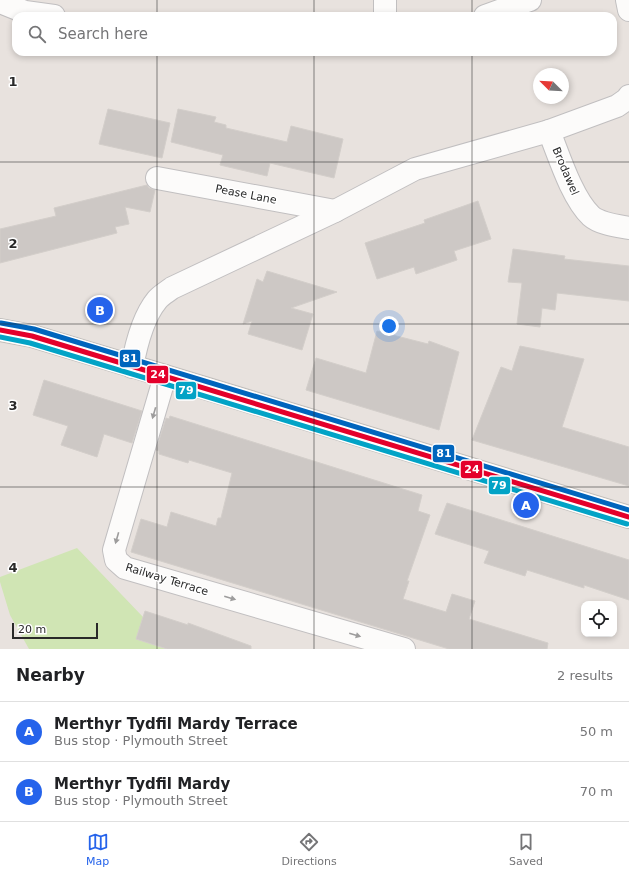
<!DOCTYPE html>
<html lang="en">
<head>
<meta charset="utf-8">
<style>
  :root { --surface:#fff; --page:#f6f6f6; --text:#202124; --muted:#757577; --line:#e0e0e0; --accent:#2563eb }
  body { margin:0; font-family:"DejaVu Sans",sans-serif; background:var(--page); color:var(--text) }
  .controls { position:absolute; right:12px; bottom:12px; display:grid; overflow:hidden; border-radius:8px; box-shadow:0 2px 6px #0003 }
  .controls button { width:36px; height:36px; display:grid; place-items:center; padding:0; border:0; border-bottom:1px solid var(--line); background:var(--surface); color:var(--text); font:20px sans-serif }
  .compass { position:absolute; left:533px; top:68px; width:36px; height:36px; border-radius:50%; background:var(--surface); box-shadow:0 2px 6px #0003; rotate:294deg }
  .scale { position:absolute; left:12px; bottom:10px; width:86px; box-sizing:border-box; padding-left:4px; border:2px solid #292929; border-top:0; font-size:11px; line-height:14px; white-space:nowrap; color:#292929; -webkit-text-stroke:3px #fff; paint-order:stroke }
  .you { position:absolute; left:389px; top:326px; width:14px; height:14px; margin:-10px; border:3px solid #fff; border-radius:50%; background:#1a73e8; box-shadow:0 0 0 6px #1a73e833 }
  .badge { display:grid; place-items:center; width:26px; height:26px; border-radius:50%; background:var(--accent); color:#fff; font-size:13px; font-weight:700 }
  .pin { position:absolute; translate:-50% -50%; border:2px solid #fff; box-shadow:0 1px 4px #0006 }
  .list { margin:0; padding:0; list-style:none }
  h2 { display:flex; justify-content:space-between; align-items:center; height:52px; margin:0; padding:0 16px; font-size:17px }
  h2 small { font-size:13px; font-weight:400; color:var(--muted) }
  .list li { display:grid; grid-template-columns:26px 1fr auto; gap:12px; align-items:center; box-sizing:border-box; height:60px; padding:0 16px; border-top:1px solid var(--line) }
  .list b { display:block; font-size:15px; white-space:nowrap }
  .list p { margin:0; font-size:13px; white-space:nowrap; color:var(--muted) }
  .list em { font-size:13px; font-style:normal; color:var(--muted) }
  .icon { flex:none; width:22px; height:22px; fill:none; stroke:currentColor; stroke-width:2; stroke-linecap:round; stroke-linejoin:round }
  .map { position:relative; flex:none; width:629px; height:649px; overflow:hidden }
  .search { position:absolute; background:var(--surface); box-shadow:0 2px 6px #0003; left:12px; right:12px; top:12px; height:44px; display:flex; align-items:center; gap:10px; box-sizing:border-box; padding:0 14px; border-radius:12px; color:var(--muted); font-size:15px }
  .sheet { height:172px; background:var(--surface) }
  nav { display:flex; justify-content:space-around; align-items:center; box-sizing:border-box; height:56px; border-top:1px solid var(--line); background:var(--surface); font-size:11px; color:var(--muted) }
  nav a { display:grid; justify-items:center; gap:2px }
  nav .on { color:var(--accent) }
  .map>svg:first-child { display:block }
  .green { fill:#d0e5b4 }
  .building { fill:#cdc8c5; stroke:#d3ceca }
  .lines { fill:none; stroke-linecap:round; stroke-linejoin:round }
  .street-casing { stroke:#c1bfc0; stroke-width:24 }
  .primary-casing { stroke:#c0bebc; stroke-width:24 }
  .street { stroke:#fcfbfa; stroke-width:22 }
  .primary { stroke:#e8dfd1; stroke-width:22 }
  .bus-1-casing { stroke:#fff; stroke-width:8 }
  .bus-2-casing { stroke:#fff; stroke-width:8 }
  .bus-3-casing { stroke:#fff; stroke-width:8 }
  .bus-1 { stroke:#e4002b; stroke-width:5 }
  .bus-2 { stroke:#02a3c6; stroke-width:5 }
  .bus-3 { stroke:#0065bd; stroke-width:5 }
  .oneway { fill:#9d9c9c }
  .grid { fill:none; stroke:#292929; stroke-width:1; stroke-opacity:0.55 }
  .labels { text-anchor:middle; stroke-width:3; stroke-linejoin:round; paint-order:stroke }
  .street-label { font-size:11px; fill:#292929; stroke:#fff }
  .grid-label { font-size:13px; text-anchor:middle; font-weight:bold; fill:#292929; stroke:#fff; stroke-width:3; stroke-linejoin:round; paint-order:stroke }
  .line-badge { stroke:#fff; stroke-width:1.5 }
  .badge-label { font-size:11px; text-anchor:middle; font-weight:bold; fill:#fff }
</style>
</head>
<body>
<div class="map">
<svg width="629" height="649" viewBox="0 0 629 649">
  <rect width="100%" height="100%" fill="#e8e2de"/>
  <polygon class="green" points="77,548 143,617 136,639 166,649 176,649 29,649 10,615 0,582 0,577"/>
  <g class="building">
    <polygon points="108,109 170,123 162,158 99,144"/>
    <polygon points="178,109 216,117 214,122 226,125 226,128 287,142 291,126 343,139 334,178 270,163 267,176 220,165 223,155 171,142"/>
    <polygon points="147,185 149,188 155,190 150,212 125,207 129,224 115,227 117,233 0,263 0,229 56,216 54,208"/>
    <polygon points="478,201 491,239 454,251 457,260 416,274 414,267 377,279 365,243 425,223 424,220"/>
    <polygon points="513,249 565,256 564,259 629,266 629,301 557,293 555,310 542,308 540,327 517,324 522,283 508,282"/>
    <polygon points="267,271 337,292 291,308 313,314 302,350 248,334 252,321 243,324 257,279 263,282"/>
    <polygon points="377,331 428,344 429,341 459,352 439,430 306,390 316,358 366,373"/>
    <polygon points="520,346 584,359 562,427 629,447 629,486 472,440 501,367 512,371"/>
    <polygon points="44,380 142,411 132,443 104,434 97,457 61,445 68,426 33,415"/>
    <polygon points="170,416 422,495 418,511 430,515 407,581 409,581 403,599 446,612 452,594 475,601 469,619 548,643 547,649 449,649 131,552 141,519 167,527 171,512 216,526 218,518 221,518 232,473 189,460 188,463 159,454 159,451 156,450 166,418 169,419"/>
    <polygon points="447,503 629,560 629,600 584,585 584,588 527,570 525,576 484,563 489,551 435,534"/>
    <polygon points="145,611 188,625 188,623 251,646 251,649 167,649 136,639"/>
  </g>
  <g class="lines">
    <defs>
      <g id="street">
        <polyline points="385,0 385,16"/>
        <polyline points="627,0 629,10"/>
        <polyline points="0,2 25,12 54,16"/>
        <polyline points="485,16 530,0"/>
        <path d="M549 131C559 156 572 198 591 216 600 224 618 226 629 228"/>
        <polyline points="157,178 335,211"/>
        <path d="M132 367C136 345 143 317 157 300 161 295 167 292 172 288L335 211 415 169 549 131 617 106 627 99 629 96"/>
        <polyline points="165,376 114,550 116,560 125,568 404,649"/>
      </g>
      <polyline id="primary" points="0,330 32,336 165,376 629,517"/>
    </defs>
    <use href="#street" class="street-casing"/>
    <use href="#primary" class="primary-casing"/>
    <use href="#street" class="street"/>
    <use href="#primary" class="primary"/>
    <defs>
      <polyline id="bus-1" points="0,330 32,336 629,517"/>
      <polyline id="bus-2" points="0,337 30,343 627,524"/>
      <polyline id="bus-3" points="1,323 34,329 629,510"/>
    </defs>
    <use href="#bus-1" class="bus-1-casing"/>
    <use href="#bus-2" class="bus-2-casing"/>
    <use href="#bus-3" class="bus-3-casing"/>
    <use href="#bus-1" class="bus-1"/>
    <use href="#bus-2" class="bus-2"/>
    <use href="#bus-3" class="bus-3"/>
  </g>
  <defs><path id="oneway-solid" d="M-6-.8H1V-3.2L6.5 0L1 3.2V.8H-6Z"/></defs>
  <g class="oneway">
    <use href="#oneway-solid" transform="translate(154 413) rotate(106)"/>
    <use href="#oneway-solid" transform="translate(117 538) rotate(106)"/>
    <use href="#oneway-solid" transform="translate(230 598) rotate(16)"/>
    <use href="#oneway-solid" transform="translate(355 635) rotate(16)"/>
  </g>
  <path class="grid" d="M157 0V16M314 0V16M472 0V16M157 52V649M314 52V649M472 52V649M0 162H629M0 324H629M0 487H629"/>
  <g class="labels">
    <g class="street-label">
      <text transform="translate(566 171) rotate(67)" y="4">Brodawel</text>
      <text transform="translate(246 194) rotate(11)" y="4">Pease Lane</text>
      <text transform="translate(167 579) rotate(17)" y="4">Railway Terrace</text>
    </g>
  </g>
  <g class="grid-label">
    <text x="13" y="86">1</text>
    <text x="13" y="248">2</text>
    <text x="13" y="410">3</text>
    <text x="13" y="572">4</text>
  </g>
  <g class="line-badge">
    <rect x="119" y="349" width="22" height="19" rx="4" fill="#0065bd"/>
    <rect x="146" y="365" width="23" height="19" rx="4" fill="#e4002b"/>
    <rect x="175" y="381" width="22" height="19" rx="4" fill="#02a3c6"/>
    <rect x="432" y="444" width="23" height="19" rx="4" fill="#0065bd"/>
    <rect x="460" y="460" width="23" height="19" rx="4" fill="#e4002b"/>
    <rect x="488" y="476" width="23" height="19" rx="4" fill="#02a3c6"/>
  </g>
  <g class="badge-label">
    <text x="130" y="362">81</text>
    <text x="158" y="378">24</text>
    <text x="186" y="394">79</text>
    <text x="444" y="457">81</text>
    <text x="472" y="473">24</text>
    <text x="499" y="489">79</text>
  </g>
</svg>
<div class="controls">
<button><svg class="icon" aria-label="locate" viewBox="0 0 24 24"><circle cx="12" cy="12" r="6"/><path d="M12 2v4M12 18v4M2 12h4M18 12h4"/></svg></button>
</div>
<svg class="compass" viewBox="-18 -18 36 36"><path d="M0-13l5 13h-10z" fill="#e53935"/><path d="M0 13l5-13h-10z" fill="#757577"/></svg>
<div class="scale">20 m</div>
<div class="you"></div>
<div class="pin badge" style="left:526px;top:505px">A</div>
<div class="pin badge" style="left:100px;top:310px">B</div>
<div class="search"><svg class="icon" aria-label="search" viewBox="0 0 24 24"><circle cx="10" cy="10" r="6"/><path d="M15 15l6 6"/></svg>Search here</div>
</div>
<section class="sheet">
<h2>Nearby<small>2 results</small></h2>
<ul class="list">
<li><span class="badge">A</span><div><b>Merthyr Tydfil Mardy Terrace</b><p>Bus stop · Plymouth Street</p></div><em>50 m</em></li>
<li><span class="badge">B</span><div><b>Merthyr Tydfil Mardy</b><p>Bus stop · Plymouth Street</p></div><em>70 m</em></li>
</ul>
</section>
<nav>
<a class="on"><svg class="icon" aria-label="map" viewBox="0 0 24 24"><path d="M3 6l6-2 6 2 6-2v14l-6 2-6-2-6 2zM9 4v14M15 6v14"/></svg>Map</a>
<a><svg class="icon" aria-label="directions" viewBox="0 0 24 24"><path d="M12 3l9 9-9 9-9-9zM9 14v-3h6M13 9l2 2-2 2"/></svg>Directions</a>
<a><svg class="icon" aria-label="saved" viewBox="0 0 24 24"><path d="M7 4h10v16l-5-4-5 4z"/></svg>Saved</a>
</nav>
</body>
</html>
